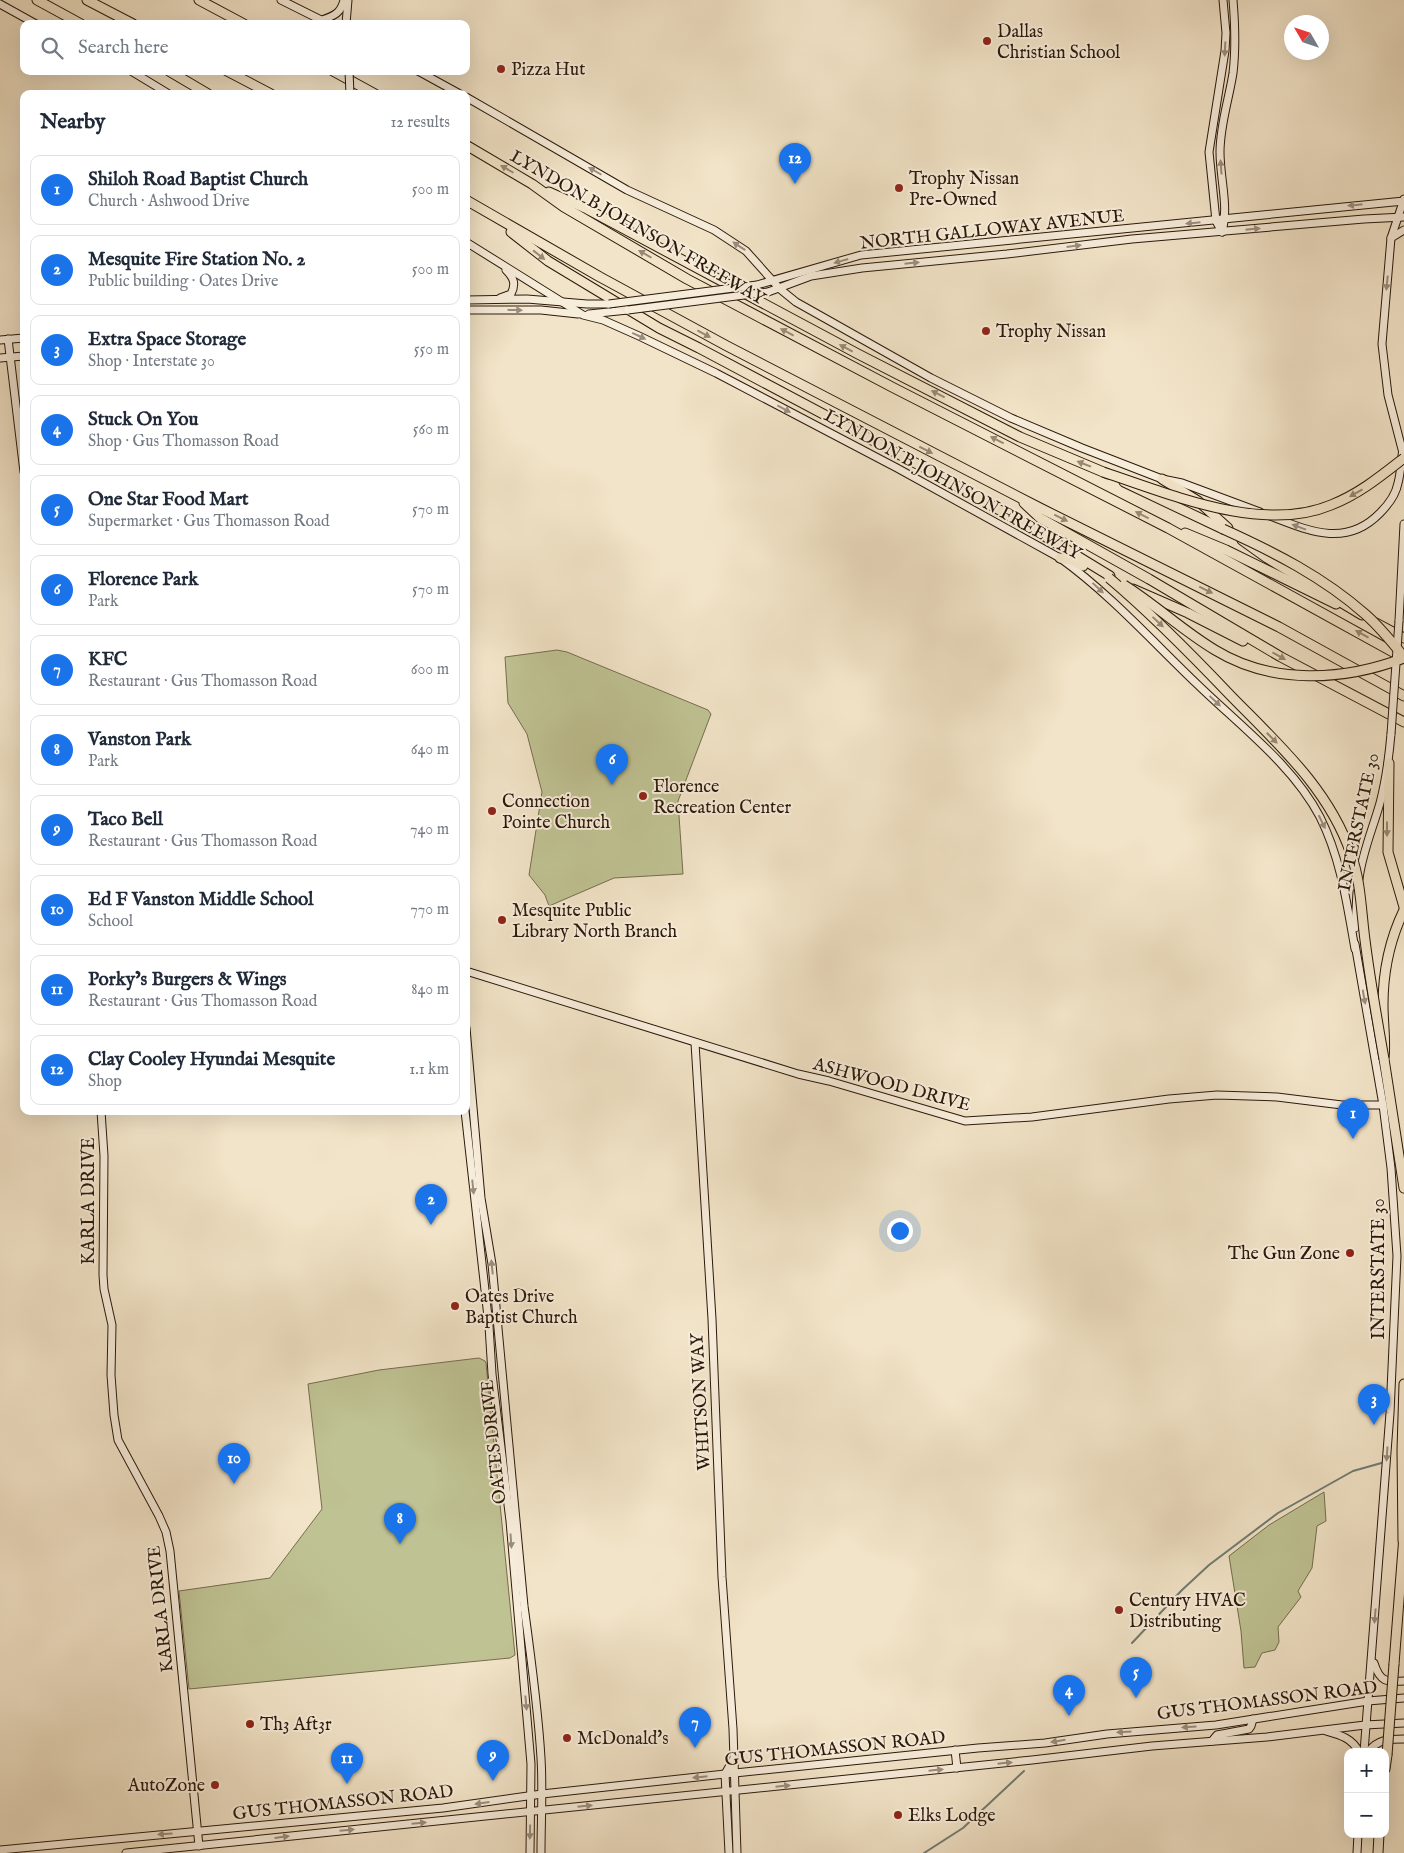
<!DOCTYPE html>
<html lang="en">
<head>
<meta charset="utf-8">
<style>
  :root { --surface:#fff; --page:#f6f6f7; --text:#1f2937; --muted:#747a83; --line:#e0e1e3; --accent:#1a73e8 }
  body { margin:0; font-family:"IM FELL English",serif; background:var(--page); color:var(--text) }
  .controls { position:absolute; right:15px; bottom:15px; display:grid; overflow:hidden; border-radius:10px; box-shadow:0 5px 20px #0002 }
  .controls button { width:45px; height:45px; display:grid; place-items:center; padding:0; border:0; border-bottom:1px solid var(--line); background:var(--surface); color:var(--text); font:25px sans-serif }
  .compass { position:absolute; left:1284px; top:15px; width:45px; height:45px; border-radius:50%; background:var(--surface); box-shadow:0 5px 20px #0002; rotate:309deg }
  .you { position:absolute; left:899px; top:1230px; width:18px; height:18px; margin:-12px; border:4px solid #fff; border-radius:50%; background:#1a73e8; box-shadow:0 0 0 8px #1a73e833 }
  .badge { display:grid; place-items:center; width:32px; height:32px; border-radius:50%; background:var(--accent); color:#fff; font-size:16px; font-weight:700 }
  .pin { position:absolute; translate:-50% -41px; filter:drop-shadow(0 1px 2px #0008) }
  .pin::after { content:''; position:absolute; top:26px; width:18px; height:15px; background:inherit; clip-path:polygon(0 0,100% 0,50% 100%) }
  .list { margin:0; padding:0; list-style:none }
  h2 { display:flex; justify-content:space-between; align-items:center; height:65px; margin:0; padding:0 20px; font-size:21px }
  h2 small { font-size:16px; font-weight:400; color:var(--muted) }
  .list li { display:grid; grid-template-columns:32px 1fr auto; gap:15px; align-items:center; box-sizing:border-box; height:70px; margin:0 10px 10px; padding:0 10px; border:1px solid var(--line); border-radius:10px }
  .list b { display:block; font-size:19px; white-space:nowrap }
  .list p { margin:0; font-size:16px; white-space:nowrap; color:var(--muted) }
  .list em { font-size:16px; font-style:normal; color:var(--muted) }
  .icon { flex:none; width:28px; height:28px; fill:none; stroke:currentColor; stroke-width:2; stroke-linecap:round; stroke-linejoin:round }
  .map { position:relative; flex:none; width:1404px; height:1853px; overflow:hidden }
  .search { position:absolute; background:var(--surface); box-shadow:0 5px 20px #0002; left:20px; top:20px; width:450px; height:55px; display:flex; align-items:center; gap:12px; box-sizing:border-box; padding:0 18px; border-radius:10px; color:var(--muted); font-size:19px }
  .panel { position:absolute; background:var(--surface); box-shadow:0 5px 20px #0002; left:20px; top:90px; width:450px; height:1025px; border-radius:10px }
  .map>svg:first-child { display:block }
  .green { fill:#bfc293; stroke:#756d4e }
  .lines { fill:none; stroke-linecap:round; stroke-linejoin:round }
  .stream { stroke:#6f7c74; stroke-width:2 }
  .secondary-casing { stroke:#2b180a; stroke-width:9 }
  .highway-casing { stroke:#2b180a; stroke-width:11 }
  .secondary { stroke:#f7eddb; stroke-width:7 }
  .highway { stroke:#f2e4c8; stroke-width:9 }
  .secondary-bridge-casing { stroke:#2b180a; stroke-width:9; stroke-linecap:butt }
  .highway-bridge-casing { stroke:#2b180a; stroke-width:11; stroke-linecap:butt }
  .secondary-bridge { stroke:#f7eddb; stroke-width:7 }
  .highway-bridge { stroke:#f2e4c8; stroke-width:9 }
  .oneway { fill:#9b8d7d }
  .oneway2 { fill:#988872 }
  .poi-dot { fill:#8f2418; stroke:#f7eddb; stroke-width:2 }
  .labels { text-anchor:middle; stroke-width:4; stroke-linejoin:round; paint-order:stroke }
  .poi-label { font-size:18px; fill:#2b180a; stroke:#f7eddb; text-anchor:start }
  .street-label { font-size:18px; fill:#2b180a; stroke:#f7eddb }
</style>
</head>
<body>
<div class="map">
<svg width="1404" height="1853" viewBox="0 0 1404 1853">
  <rect width="100%" height="100%" fill="#f2e4c8"/>
  <filter id="stains"><feTurbulence type="fractalNoise" baseFrequency=".004" numOctaves="4"/><feColorMatrix values="0 0 0 0 .2 0 0 0 0 .09 0 0 0 0 .02 0 0 0 .5 -.17"/></filter>
  <radialGradient id="worn" r=".72"><stop offset=".6" stop-color="#630" stop-opacity="0"/><stop offset="1" stop-color="#630" stop-opacity=".3"/></radialGradient>
  <g class="green">
    <polygon points="557,650 567,652 708,710 711,714 678,801 683,874 614,878 549,906 545,895 529,875 542,792 527,734 508,703 505,657"/>
    <polygon points="479,1358 485,1361 486,1363 515,1655 510,1658 189,1689 179,1591 270,1578 322,1509 308,1384 379,1370"/>
    <polygon points="1324,1492 1326,1521 1317,1526 1312,1568 1298,1591 1301,1597 1278,1627 1279,1642 1275,1650 1262,1653 1255,1667 1244,1668 1241,1631 1229,1556 1269,1525"/>
  </g>
  <g class="lines">
    <g class="stream">
      <polyline points="1132,1643 1182,1590 1209,1565 1278,1513 1353,1471 1385,1462"/>
      <polyline points="924,1853 963,1828 1024,1771"/>
    </g>
    <defs>
      <g id="secondary">
        <polyline points="281,0 329,24"/>
        <polyline points="0,4 36,24"/>
        <path d="M322 20C334 16 341 13 344 0"/>
        <polyline points="346,24 348,0"/>
        <polyline points="131,71 169,94"/>
        <polyline points="418,71 460,94"/>
        <polyline points="466,97 627,190 714,230 746,251 780,289 796,302 931,378 1011,418 1082,448 1162,479 1182,483 1260,512"/>
        <polyline points="1222,232 1216,221 1209,152 1225,51 1226,33 1223,0"/>
        <path d="M1222 232C1229 206 1220 179 1220 152 1220 125 1229 99 1233 73 1236 48 1235 24 1233 0"/>
        <polyline points="1391,238 1404,230"/>
        <path d="M466 242 583 315 603 320 639 336 716 373 897 468 1060 558C1110 594 1152 641 1197 684 1238 724 1293 765 1320 817 1341 859 1347 904 1355 949"/>
        <polyline points="757,285 861,255 1404,201"/>
        <polyline points="768,292 811,276 862,268 1007,254 1132,239 1364,219 1404,217"/>
        <path d="M500 298 511 294C516 284 514 278 506 270"/>
        <polyline points="466,300 527,299 587,304 609,304"/>
        <polyline points="466,310 541,310 578,314"/>
        <polyline points="589,314 628,310"/>
        <polyline points="8,339 24,472"/>
        <polyline points="0,340 24,338"/>
        <polyline points="0,358 24,356"/>
        <polyline points="1403,453 1388,395 1382,344 1391,238 1404,199"/>
        <path d="M1270 516C1309 531 1346 548 1380 513 1388 505 1396 494 1398 483 1401 472 1401 460 1403 449"/>
        <polyline points="1399,621 1404,524"/>
        <path d="M1359 879C1362 853 1373 828 1380 803 1386 780 1389 757 1391 734"/>
        <polyline points="1355,928 1357,892"/>
        <polyline points="1355,944 1383,1105 1391,1168 1397,1256 1390,1413 1364,1752"/>
        <polyline points="466,971 798,1074 829,1081 965,1121 1032,1117 1169,1099 1217,1095 1277,1097 1342,1105 1383,1105"/>
        <path d="M466 1028 481 1198 492 1264 524 1606C531 1657 538 1707 541 1758 543 1790 541 1821 541 1853"/>
        <polyline points="695,1043 712,1319 722,1577 733,1729 737,1853"/>
        <polyline points="101,1111 104,1156 103,1275 104,1289 112,1325 111,1375 114,1415 118,1440 159,1516 166,1532 170,1551 199,1846"/>
        <polyline points="465,1111 489,1326 492,1374 510,1521 531,1764 530,1853"/>
        <path d="M1374 1663C1380 1682 1386 1682 1404 1681"/>
        <path d="M1326 1731C1340 1735 1352 1738 1359 1752"/>
        <polyline points="1212,1741 1217,1735 1249,1729 1251,1726 1253,1719"/>
        <polyline points="955,1750 957,1768"/>
        <path d="M1368 1752C1378 1739 1389 1739 1404 1739"/>
        <polyline points="0,1850 443,1808 542,1794 725,1774 978,1748 1045,1743 1107,1734 1216,1725 1368,1701 1404,1698"/>
        <polyline points="126,1853 1032,1760 1152,1746 1267,1737 1365,1725 1404,1723"/>
        <polyline points="729,1853 725,1774 733,1760"/>
        <polyline points="1357,1853 1358,1834"/>
      </g>
      <g id="highway">
        <polyline points="37,0 81,24"/>
        <polyline points="87,0 133,24"/>
        <polyline points="199,0 244,24"/>
        <polyline points="169,71 208,94"/>
        <polyline points="227,71 271,94"/>
        <polyline points="333,71 375,94"/>
        <polyline points="466,145 532,184 564,207 687,279 892,387 1168,528 1402,657"/>
        <polyline points="549,192 587,209 858,354 1020,437 1108,474"/>
        <polyline points="466,200 600,277 727,346 1040,508 1279,627 1404,696"/>
        <polyline points="511,232 548,261 659,328 699,348 936,474 1033,529 1110,576"/>
        <polyline points="1162,479 1198,501 1228,528"/>
        <polyline points="1124,482 1223,529"/>
        <polyline points="1024,503 1040,518 1149,579 1281,657 1404,722"/>
        <polyline points="1185,533 1226,550 1336,604"/>
        <polyline points="1242,540 1267,558 1362,615"/>
        <polyline points="1060,558 1071,560 1083,566"/>
        <polyline points="1133,589 1188,613 1243,641"/>
        <polyline points="1376,623 1404,638"/>
        <polyline points="1389,763 1388,852 1404,907"/>
        <path d="M1404 910C1390 939 1383 972 1383 1005 1383 1023 1386 1041 1384 1059L1404 1188"/>
        <polyline points="1403,1541 1402,1450 1404,1384"/>
        <polyline points="1394,1664 1404,1536"/>
        <polyline points="1385,1769 1387,1755"/>
        <polyline points="1378,1853 1379,1834"/>
      </g>
    </defs>
    <use href="#secondary" class="secondary-casing"/>
    <use href="#highway" class="highway-casing"/>
    <use href="#secondary" class="secondary"/>
    <use href="#highway" class="highway"/>
    <defs>
      <g id="secondary-bridge">
        <polyline points="349,71 350,94"/>
        <polyline points="609,304 757,285"/>
        <polyline points="628,310 768,292"/>
        <polyline points="1391,734 1399,621"/>
      </g>
      <g id="highway-bridge">
        <path d="M1103 472C1170 494 1262 534 1331 505 1359 494 1381 476 1404 458"/>
        <path d="M1223 529C1274 552 1323 577 1365 614 1380 627 1392 642 1404 657"/>
        <path d="M1109 578C1152 614 1192 655 1231 696 1278 744 1329 789 1351 854 1361 882 1361 910 1365 940 1370 980 1377 1019 1384 1059"/>
        <path d="M1124 585C1156 605 1183 631 1215 650 1272 685 1344 681 1404 658"/>
        <polyline points="1387,1755 1394,1664"/>
      </g>
    </defs>
    <use href="#secondary-bridge" class="secondary-bridge-casing"/>
    <use href="#highway-bridge" class="highway-bridge-casing"/>
    <use href="#secondary-bridge" class="secondary-bridge"/>
    <use href="#highway-bridge" class="highway-bridge"/>
  </g>
  <defs><path id="oneway-solid" d="M-6-.8H1V-3.2L6.5 0L1 3.2V.8H-6Z" transform="scale(1.25)"/></defs>
  <g class="oneway">
    <use href="#oneway-solid" transform="translate(1225 49) rotate(93)"/>
    <use href="#oneway-solid" transform="translate(1221 167) rotate(-94)"/>
    <use href="#oneway-solid" transform="translate(595 171) rotate(-150)"/>
    <use href="#oneway-solid" transform="translate(1355 205) rotate(174)"/>
    <use href="#oneway-solid" transform="translate(1193 223) rotate(174)"/>
    <use href="#oneway-solid" transform="translate(1253 229) rotate(-6)"/>
    <use href="#oneway-solid" transform="translate(739 246) rotate(-147)"/>
    <use href="#oneway-solid" transform="translate(1074 246) rotate(-7)"/>
    <use href="#oneway-solid" transform="translate(841 261) rotate(164)"/>
    <use href="#oneway-solid" transform="translate(912 263) rotate(-6)"/>
    <use href="#oneway-solid" transform="translate(1387 283) rotate(96)"/>
    <use href="#oneway-solid" transform="translate(515 310) rotate(1)"/>
    <use href="#oneway-solid" transform="translate(639 336) rotate(25)"/>
    <use href="#oneway-solid" transform="translate(784 409) rotate(28)"/>
    <use href="#oneway-solid" transform="translate(1299 527) rotate(-160)"/>
    <use href="#oneway-solid" transform="translate(1098 588) rotate(43)"/>
    <use href="#oneway-solid" transform="translate(1215 701) rotate(43)"/>
    <use href="#oneway-solid" transform="translate(1322 822) rotate(64)"/>
    <use href="#oneway-solid" transform="translate(1364 997) rotate(80)"/>
    <use href="#oneway-solid" transform="translate(473 1187) rotate(84)"/>
    <use href="#oneway-solid" transform="translate(492 1267) rotate(-96)"/>
    <use href="#oneway-solid" transform="translate(1387 1454) rotate(94)"/>
    <use href="#oneway-solid" transform="translate(511 1541) rotate(86)"/>
    <use href="#oneway-solid" transform="translate(1375 1616) rotate(95)"/>
    <use href="#oneway-solid" transform="translate(526 1703) rotate(85)"/>
    <use href="#oneway-solid" transform="translate(1189 1727) rotate(176)"/>
    <use href="#oneway-solid" transform="translate(1124 1732) rotate(176)"/>
    <use href="#oneway-solid" transform="translate(1058 1741) rotate(171)"/>
    <use href="#oneway-solid" transform="translate(1005 1763) rotate(-6)"/>
    <use href="#oneway-solid" transform="translate(936 1770) rotate(-6)"/>
    <use href="#oneway-solid" transform="translate(700 1777) rotate(174)"/>
    <use href="#oneway-solid" transform="translate(783 1786) rotate(-6)"/>
    <use href="#oneway-solid" transform="translate(482 1803) rotate(172)"/>
    <use href="#oneway-solid" transform="translate(585 1806) rotate(-6)"/>
    <use href="#oneway-solid" transform="translate(419 1823) rotate(-5)"/>
    <use href="#oneway-solid" transform="translate(347 1830) rotate(-5)"/>
    <use href="#oneway-solid" transform="translate(530 1832) rotate(91)"/>
    <use href="#oneway-solid" transform="translate(165 1834) rotate(176)"/>
    <use href="#oneway-solid" transform="translate(282 1837) rotate(-7)"/>
  </g>
  <g class="oneway2">
    <use href="#oneway-solid" transform="translate(507 169) rotate(-150)"/>
    <use href="#oneway-solid" transform="translate(645 254) rotate(-150)"/>
    <use href="#oneway-solid" transform="translate(539 255) rotate(38)"/>
    <use href="#oneway-solid" transform="translate(787 332) rotate(-152)"/>
    <use href="#oneway-solid" transform="translate(704 334) rotate(28)"/>
    <use href="#oneway-solid" transform="translate(846 348) rotate(-152)"/>
    <use href="#oneway-solid" transform="translate(938 394) rotate(-153)"/>
    <use href="#oneway-solid" transform="translate(997 440) rotate(-153)"/>
    <use href="#oneway-solid" transform="translate(926 450) rotate(27)"/>
    <use href="#oneway-solid" transform="translate(1084 464) rotate(-159)"/>
    <use href="#oneway-solid" transform="translate(1356 493) rotate(151)"/>
    <use href="#oneway-solid" transform="translate(1142 515) rotate(-153)"/>
    <use href="#oneway-solid" transform="translate(1061 518) rotate(26)"/>
    <use href="#oneway-solid" transform="translate(1206 590) rotate(26)"/>
    <use href="#oneway-solid" transform="translate(1158 622) rotate(43)"/>
    <use href="#oneway-solid" transform="translate(1362 634) rotate(-151)"/>
    <use href="#oneway-solid" transform="translate(1279 656) rotate(29)"/>
    <use href="#oneway-solid" transform="translate(1272 738) rotate(45)"/>
    <use href="#oneway-solid" transform="translate(1387 829) rotate(90)"/>
  </g>
  <g class="poi-dot">
    <circle cx="987" cy="41" r="5"/>
    <circle cx="501" cy="69" r="5"/>
    <circle cx="899" cy="188" r="5"/>
    <circle cx="986" cy="331" r="5"/>
    <circle cx="643" cy="796" r="5"/>
    <circle cx="492" cy="811" r="5"/>
    <circle cx="502" cy="920" r="5"/>
    <circle cx="1350" cy="1253" r="5"/>
    <circle cx="455" cy="1306" r="5"/>
    <circle cx="1119" cy="1610" r="5"/>
    <circle cx="250" cy="1724" r="5"/>
    <circle cx="567" cy="1738" r="5"/>
    <circle cx="215" cy="1785" r="5"/>
    <circle cx="898" cy="1815" r="5"/>
  </g>
  <g class="labels">
    <g class="poi-label">
      <text x="997" y="37">Dallas<tspan x="997" dy="21">Christian School</tspan></text>
      <text x="511" y="75">Pizza Hut</text>
      <text x="909" y="184">Trophy Nissan<tspan x="909" dy="21">Pre-Owned</tspan></text>
      <text x="996" y="337">Trophy Nissan</text>
      <text x="653" y="792">Florence<tspan x="653" dy="21">Recreation Center</tspan></text>
      <text x="502" y="807">Connection<tspan x="502" dy="21">Pointe Church</tspan></text>
      <text x="512" y="916">Mesquite Public<tspan x="512" dy="21">Library North Branch</tspan></text>
      <text x="1340" y="1259" text-anchor="end">The Gun Zone</text>
      <text x="465" y="1302">Oates Drive<tspan x="465" dy="21">Baptist Church</tspan></text>
      <text x="1129" y="1606">Century HVAC<tspan x="1129" dy="21">Distributing</tspan></text>
      <text x="260" y="1730">Th3 Aft3r</text>
      <text x="577" y="1744">McDonald's</text>
      <text x="205" y="1791" text-anchor="end">AutoZone</text>
      <text x="908" y="1821">Elks Lodge</text>
    </g>
    <g class="street-label">
      <text transform="translate(638 227) rotate(30)" y="6">LYNDON B JOHNSON FREEWAY</text>
      <text transform="translate(992 229) rotate(-6)" y="6">NORTH GALLOWAY AVENUE</text>
      <text transform="translate(953 484) rotate(29)" y="6">LYNDON B JOHNSON FREEWAY</text>
      <text transform="translate(1358 822) rotate(-78)" y="6">INTERSTATE 30</text>
      <text transform="translate(892 1084) rotate(15)" y="6">ASHWOOD DRIVE</text>
      <text transform="translate(88 1201) rotate(-90)" y="6">KARLA DRIVE</text>
      <text transform="translate(1378 1269) rotate(-90)" y="6">INTERSTATE 30</text>
      <text transform="translate(700 1402) rotate(-93)" y="6">WHITSON WAY</text>
      <text transform="translate(493 1442) rotate(-96)" y="6">OATES DRIVE</text>
      <text transform="translate(160 1609) rotate(-96)" y="6">KARLA DRIVE</text>
      <text transform="translate(1267 1700) rotate(-7)" y="6">GUS THOMASSON ROAD</text>
      <text transform="translate(835 1748) rotate(-6)" y="6">GUS THOMASSON ROAD</text>
      <text transform="translate(343 1802) rotate(-6)" y="6">GUS THOMASSON ROAD</text>
    </g>
  </g>
  <rect width="100%" height="100%" filter="url(#stains)"/>
  <rect width="100%" height="100%" fill="url(#worn)"/>
</svg>
<div class="controls">
<button>+</button>
<button>−</button>
</div>
<svg class="compass" viewBox="-18 -18 36 36"><path d="M0-13l5 13h-10z" fill="#e53935"/><path d="M0 13l5-13h-10z" fill="#747a83"/></svg>
<div class="you"></div>
<div class="pin badge" style="left:1353px;top:1139px">1</div>
<div class="pin badge" style="left:431px;top:1225px">2</div>
<div class="pin badge" style="left:1374px;top:1425px">3</div>
<div class="pin badge" style="left:1069px;top:1716px">4</div>
<div class="pin badge" style="left:1136px;top:1698px">5</div>
<div class="pin badge" style="left:612px;top:785px">6</div>
<div class="pin badge" style="left:695px;top:1748px">7</div>
<div class="pin badge" style="left:400px;top:1544px">8</div>
<div class="pin badge" style="left:493px;top:1781px">9</div>
<div class="pin badge" style="left:234px;top:1484px">10</div>
<div class="pin badge" style="left:347px;top:1784px">11</div>
<div class="pin badge" style="left:795px;top:184px">12</div>
<div class="search"><svg class="icon" aria-label="search" viewBox="0 0 24 24"><circle cx="10" cy="10" r="6"/><path d="M15 15l6 6"/></svg>Search here</div>
<section class="panel">
<h2>Nearby<small>12 results</small></h2>
<ul class="list">
<li><span class="badge">1</span><div><b>Shiloh Road Baptist Church</b><p>Church · Ashwood Drive</p></div><em>500 m</em></li>
<li><span class="badge">2</span><div><b>Mesquite Fire Station No. 2</b><p>Public building · Oates Drive</p></div><em>500 m</em></li>
<li><span class="badge">3</span><div><b>Extra Space Storage</b><p>Shop · Interstate 30</p></div><em>550 m</em></li>
<li><span class="badge">4</span><div><b>Stuck On You</b><p>Shop · Gus Thomasson Road</p></div><em>560 m</em></li>
<li><span class="badge">5</span><div><b>One Star Food Mart</b><p>Supermarket · Gus Thomasson Road</p></div><em>570 m</em></li>
<li><span class="badge">6</span><div><b>Florence Park</b><p>Park</p></div><em>570 m</em></li>
<li><span class="badge">7</span><div><b>KFC</b><p>Restaurant · Gus Thomasson Road</p></div><em>600 m</em></li>
<li><span class="badge">8</span><div><b>Vanston Park</b><p>Park</p></div><em>640 m</em></li>
<li><span class="badge">9</span><div><b>Taco Bell</b><p>Restaurant · Gus Thomasson Road</p></div><em>740 m</em></li>
<li><span class="badge">10</span><div><b>Ed F Vanston Middle School</b><p>School</p></div><em>770 m</em></li>
<li><span class="badge">11</span><div><b>Porky’s Burgers &amp; Wings</b><p>Restaurant · Gus Thomasson Road</p></div><em>840 m</em></li>
<li><span class="badge">12</span><div><b>Clay Cooley Hyundai Mesquite</b><p>Shop</p></div><em>1.1 km</em></li>
</ul>
</section>
</div>
</body>
</html>
